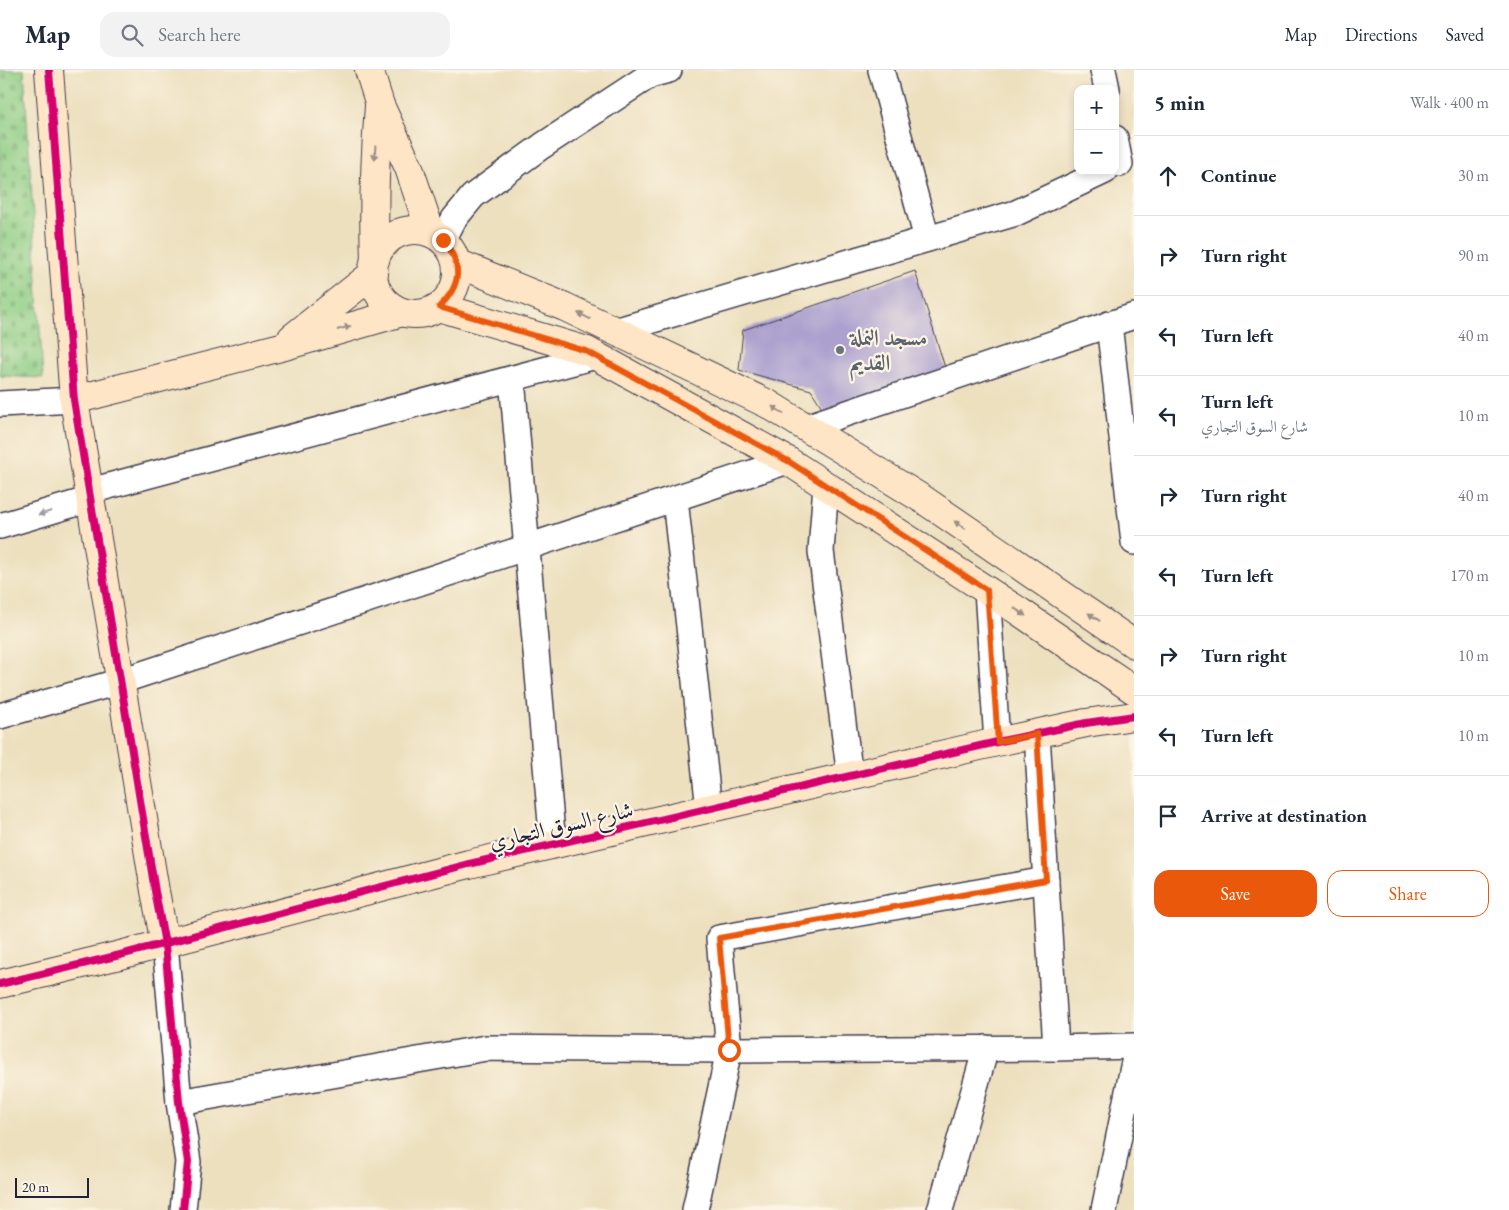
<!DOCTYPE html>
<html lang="en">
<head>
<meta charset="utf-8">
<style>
  :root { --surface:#fff; --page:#f2f2f3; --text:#1f2937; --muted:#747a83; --line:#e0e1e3; --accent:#ea580c }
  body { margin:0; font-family:"EB Garamond",Amiri,serif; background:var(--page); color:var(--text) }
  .controls { position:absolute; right:15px; top:15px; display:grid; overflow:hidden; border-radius:10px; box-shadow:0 2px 8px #0003 }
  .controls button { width:45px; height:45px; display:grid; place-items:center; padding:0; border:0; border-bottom:1px solid var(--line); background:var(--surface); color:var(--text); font:25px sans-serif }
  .scale { position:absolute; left:15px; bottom:12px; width:74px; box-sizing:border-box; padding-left:5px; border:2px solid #22223b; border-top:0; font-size:14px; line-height:18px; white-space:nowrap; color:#22223b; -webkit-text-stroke:4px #fcf5e5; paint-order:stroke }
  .stop { position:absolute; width:15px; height:15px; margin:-11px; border:4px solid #ea580c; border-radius:50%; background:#fff }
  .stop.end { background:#ea580c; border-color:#fff; box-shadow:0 1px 5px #0008 }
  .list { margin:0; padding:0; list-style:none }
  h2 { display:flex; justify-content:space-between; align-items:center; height:65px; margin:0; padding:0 20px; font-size:21px }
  h2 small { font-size:16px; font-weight:400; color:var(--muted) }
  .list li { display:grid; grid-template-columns:32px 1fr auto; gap:15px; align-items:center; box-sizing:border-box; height:80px; padding:0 20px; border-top:1px solid var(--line) }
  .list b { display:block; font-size:19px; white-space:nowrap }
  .list p { margin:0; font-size:16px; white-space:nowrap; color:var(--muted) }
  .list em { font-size:16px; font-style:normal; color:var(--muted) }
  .actions { display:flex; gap:10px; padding:15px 20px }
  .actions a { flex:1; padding:11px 0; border:1px solid var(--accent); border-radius:15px; text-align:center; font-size:18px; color:var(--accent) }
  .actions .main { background:var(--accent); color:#fff }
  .icon { flex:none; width:28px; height:28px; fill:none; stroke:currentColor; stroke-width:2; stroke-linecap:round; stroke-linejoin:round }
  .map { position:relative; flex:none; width:1134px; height:1140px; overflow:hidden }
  header { display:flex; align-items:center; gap:30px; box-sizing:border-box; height:70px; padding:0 25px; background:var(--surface); border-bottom:1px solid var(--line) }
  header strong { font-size:24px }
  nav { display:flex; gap:28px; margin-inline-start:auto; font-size:18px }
  .search { width:350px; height:45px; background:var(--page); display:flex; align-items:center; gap:12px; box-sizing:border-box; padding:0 18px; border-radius:15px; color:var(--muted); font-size:19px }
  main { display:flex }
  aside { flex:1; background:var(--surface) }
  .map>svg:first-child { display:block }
  .cemetery { fill:url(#cemetery-stones); stroke:#587860 }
  .building { fill:#aca0cf }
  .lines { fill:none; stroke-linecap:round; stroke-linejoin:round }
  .street-casing { stroke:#403e4f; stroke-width:28 }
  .secondary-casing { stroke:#403e4f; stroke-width:30 }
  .street { stroke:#fff; stroke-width:25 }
  .secondary { stroke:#fee5c5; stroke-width:28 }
  .cycleway-casing { stroke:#fcf5e5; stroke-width:11 }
  .cycleway { stroke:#d6006c; stroke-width:8 }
  .oneway { fill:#9b8d87 }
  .oneway2 { fill:#9c9ca7 }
  .route { stroke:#ea580c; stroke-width:6 }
  .worship-dot { fill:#6b7280; stroke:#fcf5e5; stroke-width:2 }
  .labels { text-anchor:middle; stroke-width:4.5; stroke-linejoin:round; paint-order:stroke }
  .worship-label { font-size:22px; font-weight:bold; fill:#5b616d; stroke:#fcf5e5; text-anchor:start }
  .street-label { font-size:22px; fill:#22223b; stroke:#fcf5e5 }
</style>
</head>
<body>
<header>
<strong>Map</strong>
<div class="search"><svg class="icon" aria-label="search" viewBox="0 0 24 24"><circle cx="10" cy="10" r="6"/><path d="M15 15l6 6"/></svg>Search here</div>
<nav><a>Map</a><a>Directions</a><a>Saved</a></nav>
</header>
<main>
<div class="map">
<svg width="1134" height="1140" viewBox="0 0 1134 1140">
  <defs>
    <pattern id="cemetery-stones" width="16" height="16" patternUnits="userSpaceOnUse" patternTransform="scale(1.25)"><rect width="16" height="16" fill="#8dcd84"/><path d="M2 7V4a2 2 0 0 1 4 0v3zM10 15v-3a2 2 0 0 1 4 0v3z" fill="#79b073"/></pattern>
  </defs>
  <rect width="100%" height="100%" fill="#fcf5e5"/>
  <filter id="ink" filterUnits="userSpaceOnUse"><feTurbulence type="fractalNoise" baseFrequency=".02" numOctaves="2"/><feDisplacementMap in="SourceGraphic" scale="10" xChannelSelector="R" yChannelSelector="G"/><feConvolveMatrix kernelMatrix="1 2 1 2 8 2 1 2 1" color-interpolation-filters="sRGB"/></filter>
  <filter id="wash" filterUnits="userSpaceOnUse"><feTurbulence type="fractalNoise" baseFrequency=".0096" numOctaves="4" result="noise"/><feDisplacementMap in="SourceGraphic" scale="20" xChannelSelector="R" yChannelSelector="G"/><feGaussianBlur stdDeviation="1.12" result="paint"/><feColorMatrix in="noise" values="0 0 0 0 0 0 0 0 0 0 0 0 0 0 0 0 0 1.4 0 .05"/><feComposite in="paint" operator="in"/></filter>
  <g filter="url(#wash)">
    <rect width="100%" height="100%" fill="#ede0bf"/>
    <polygon class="cemetery" points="0,0 24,0 43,308 0,306"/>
    <g id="blocks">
      <polygon class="building" points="915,201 947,304 826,344 811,320 739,300 743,260"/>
    </g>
  </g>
  <g filter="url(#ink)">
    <use href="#blocks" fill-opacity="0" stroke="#403e4f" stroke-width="1"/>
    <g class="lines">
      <defs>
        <g id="street">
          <polyline points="881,0 927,169"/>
          <polyline points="1103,0 1107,19"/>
          <polyline points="1115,68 1120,94"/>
          <polyline points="443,170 454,149 473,126 542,76 650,5 669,0"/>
          <polyline points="1109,254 1134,472"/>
          <polyline points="615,261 1016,143 1105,101"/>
          <polyline points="512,309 553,775"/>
          <polyline points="0,334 74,330"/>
          <polyline points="806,357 1134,246"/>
          <polyline points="826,415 821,481 850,707"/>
          <polyline points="90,421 596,286"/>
          <polyline points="675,429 709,739"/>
          <polyline points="0,456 91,429"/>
          <polyline points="987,520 997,672"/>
          <polyline points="0,646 121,611 788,391"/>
          <polyline points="1037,664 1056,978"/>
          <polyline points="165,874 179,1032 188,1092 183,1140"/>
          <polyline points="179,1032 486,978 729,980 1056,978 1134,976"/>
          <polyline points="695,1140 729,980 719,868 1046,810"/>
          <polyline points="940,1140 986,978"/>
          <polyline points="1104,1140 1134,992"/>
        </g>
        <g id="secondary">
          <polyline points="49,0 74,330 155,821 165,874"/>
          <polyline points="369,0 380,35 409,98 431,163"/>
          <circle cx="415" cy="202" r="42"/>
          <path d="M375 190C373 138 375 87 379 36"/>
          <polyline points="457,193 565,237 768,334 924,430 1134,574"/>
          <polyline points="439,237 587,281 788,391 1020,542 1134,620"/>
          <polyline points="292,268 374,203"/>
          <polyline points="74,330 281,277 402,242"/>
          <polyline points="0,914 120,885 469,794 997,672 1086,653 1134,646"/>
        </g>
      </defs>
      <use href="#street" class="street-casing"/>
      <use href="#secondary" class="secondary-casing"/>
      <use href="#street" class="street"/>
      <use href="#secondary" class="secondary"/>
      <defs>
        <g id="cycleway">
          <polyline points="49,0 74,330 155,821 165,874 179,1032 188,1092 183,1140"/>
          <polyline points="0,914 120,885 469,794 997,672 1086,653 1134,646"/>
        </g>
      </defs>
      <use href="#cycleway" class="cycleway-casing"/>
      <use href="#cycleway" class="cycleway"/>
    </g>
    <defs><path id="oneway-solid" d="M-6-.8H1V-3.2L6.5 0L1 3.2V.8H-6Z" transform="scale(1.25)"/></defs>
    <g class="oneway">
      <use href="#oneway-solid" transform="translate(375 83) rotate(93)"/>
      <use href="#oneway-solid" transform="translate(584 246) rotate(-154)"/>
      <use href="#oneway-solid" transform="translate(344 258) rotate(-16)"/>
      <use href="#oneway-solid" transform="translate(778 340) rotate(-149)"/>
      <use href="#oneway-solid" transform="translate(960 455) rotate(-146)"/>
      <use href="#oneway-solid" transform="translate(1020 542) rotate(34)"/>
      <use href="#oneway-solid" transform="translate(1094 547) rotate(-146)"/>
    </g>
    <use class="oneway2" href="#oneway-solid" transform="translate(45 443) rotate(163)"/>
  </g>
  <g class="lines" filter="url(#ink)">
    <path class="route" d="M443 170C463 194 462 215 439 237L586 281 788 391 987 520 998 672 1037 664 1046 810 719 868 729 980"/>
  </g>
  <circle class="worship-dot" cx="840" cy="280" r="5"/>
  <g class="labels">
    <g class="worship-label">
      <text x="850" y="275">مسجد النملة<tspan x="850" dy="25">القديم</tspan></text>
    </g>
    <g class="street-label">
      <text transform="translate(561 755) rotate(-13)" y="8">شارع السوق التجاري</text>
    </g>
  </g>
</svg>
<div class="controls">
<button>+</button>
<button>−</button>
</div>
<div class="scale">20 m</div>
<div class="stop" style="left:729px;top:980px"></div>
<div class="stop end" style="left:443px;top:170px"></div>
</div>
<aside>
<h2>5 min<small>Walk · 400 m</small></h2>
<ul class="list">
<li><svg class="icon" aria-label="ahead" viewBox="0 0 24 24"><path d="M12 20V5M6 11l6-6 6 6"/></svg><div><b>Continue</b></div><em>30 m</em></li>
<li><svg class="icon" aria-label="right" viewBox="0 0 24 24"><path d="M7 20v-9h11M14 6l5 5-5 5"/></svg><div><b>Turn right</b></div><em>90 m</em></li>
<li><svg class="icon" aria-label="left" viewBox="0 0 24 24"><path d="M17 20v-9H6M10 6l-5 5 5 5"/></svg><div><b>Turn left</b></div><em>40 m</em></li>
<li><svg class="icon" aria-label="left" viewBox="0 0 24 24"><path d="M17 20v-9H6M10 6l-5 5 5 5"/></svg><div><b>Turn left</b><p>شارع السوق التجاري</p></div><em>10 m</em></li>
<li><svg class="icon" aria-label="right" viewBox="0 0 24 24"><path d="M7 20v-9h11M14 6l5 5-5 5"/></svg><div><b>Turn right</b></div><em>40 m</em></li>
<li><svg class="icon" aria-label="left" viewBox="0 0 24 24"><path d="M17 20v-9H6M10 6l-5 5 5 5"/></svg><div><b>Turn left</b></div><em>170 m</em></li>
<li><svg class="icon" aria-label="right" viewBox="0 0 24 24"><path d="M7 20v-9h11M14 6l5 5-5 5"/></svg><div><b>Turn right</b></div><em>10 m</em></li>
<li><svg class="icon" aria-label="left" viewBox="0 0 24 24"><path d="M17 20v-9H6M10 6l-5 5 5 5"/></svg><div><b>Turn left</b></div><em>10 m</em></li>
<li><svg class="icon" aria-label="arrive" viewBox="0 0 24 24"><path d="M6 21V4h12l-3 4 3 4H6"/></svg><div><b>Arrive at destination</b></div></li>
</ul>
<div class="actions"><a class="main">Save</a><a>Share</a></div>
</aside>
</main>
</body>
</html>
